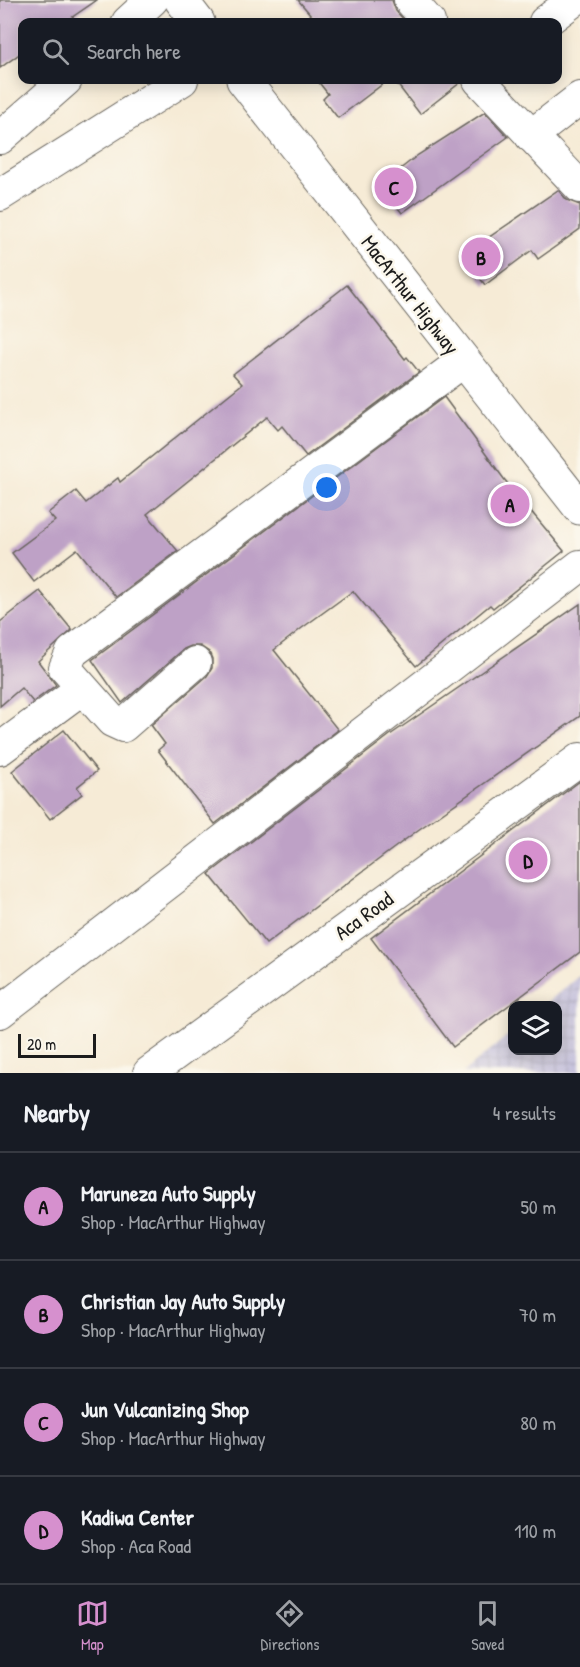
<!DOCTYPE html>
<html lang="en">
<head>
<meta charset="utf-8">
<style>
  :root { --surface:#171b24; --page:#20242c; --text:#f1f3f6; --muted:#9ea1a6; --line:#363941; --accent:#d690ce }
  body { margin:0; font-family:"Patrick Hand",sans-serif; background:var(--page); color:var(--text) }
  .controls { position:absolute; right:18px; bottom:18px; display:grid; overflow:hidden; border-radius:12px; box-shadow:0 3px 15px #0003 }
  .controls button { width:54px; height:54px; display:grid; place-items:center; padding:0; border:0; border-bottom:2px solid var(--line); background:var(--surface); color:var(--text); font:30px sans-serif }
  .scale { position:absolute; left:18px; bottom:15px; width:78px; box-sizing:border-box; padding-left:6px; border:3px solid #1c1c1c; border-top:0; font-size:16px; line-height:21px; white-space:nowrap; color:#1c1c1c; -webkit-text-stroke:4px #fbf7ec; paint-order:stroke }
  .you { position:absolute; left:327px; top:488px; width:21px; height:21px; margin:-15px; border:4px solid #fff; border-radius:50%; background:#1a73e8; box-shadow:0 0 0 9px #1a73e833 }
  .badge { display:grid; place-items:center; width:39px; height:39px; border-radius:50%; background:var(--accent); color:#111; font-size:20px; font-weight:700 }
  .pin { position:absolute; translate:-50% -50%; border:3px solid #fff; box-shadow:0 2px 6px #0006 }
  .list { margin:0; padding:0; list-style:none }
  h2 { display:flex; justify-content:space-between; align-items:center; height:78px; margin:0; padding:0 24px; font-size:26px }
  h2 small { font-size:20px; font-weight:400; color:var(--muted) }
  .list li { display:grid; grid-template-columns:39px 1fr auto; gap:18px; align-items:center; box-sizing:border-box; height:108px; padding:0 24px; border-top:2px solid var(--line) }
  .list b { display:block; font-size:22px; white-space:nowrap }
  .list p { margin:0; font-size:20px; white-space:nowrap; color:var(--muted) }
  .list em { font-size:20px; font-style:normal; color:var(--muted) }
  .icon { flex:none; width:33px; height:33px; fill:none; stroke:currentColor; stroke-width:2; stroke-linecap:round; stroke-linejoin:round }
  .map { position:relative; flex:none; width:580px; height:1073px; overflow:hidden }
  .search { position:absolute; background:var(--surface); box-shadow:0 3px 15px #0003; left:18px; right:18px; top:18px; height:66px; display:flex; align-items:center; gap:15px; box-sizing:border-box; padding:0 21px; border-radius:12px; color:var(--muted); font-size:22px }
  .sheet { height:510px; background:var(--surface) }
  nav { display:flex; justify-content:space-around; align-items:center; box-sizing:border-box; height:84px; border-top:2px solid var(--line); background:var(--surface); font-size:16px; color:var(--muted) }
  nav a { display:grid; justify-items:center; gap:3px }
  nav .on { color:var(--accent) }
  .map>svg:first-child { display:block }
  .industrial { fill:url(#industrial-grid) }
  .building { fill:#bea1c6 }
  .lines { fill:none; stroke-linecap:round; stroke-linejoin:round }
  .minor-casing { stroke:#68645d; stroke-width:34 }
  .highway-casing { stroke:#68645d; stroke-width:35 }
  .minor { stroke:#fff; stroke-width:32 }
  .highway { stroke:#fff; stroke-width:33 }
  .labels { text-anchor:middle; stroke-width:5; stroke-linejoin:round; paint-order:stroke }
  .street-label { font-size:21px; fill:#1c1c1c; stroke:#fbf7ec }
</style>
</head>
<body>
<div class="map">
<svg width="580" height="1073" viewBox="0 0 580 1073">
  <defs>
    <pattern id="industrial-grid" width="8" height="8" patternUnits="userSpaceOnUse" patternTransform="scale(1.5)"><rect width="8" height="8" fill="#c4c0db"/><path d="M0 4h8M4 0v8" fill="none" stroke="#a8a4bb"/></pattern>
  </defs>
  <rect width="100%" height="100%" fill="#fbf7ec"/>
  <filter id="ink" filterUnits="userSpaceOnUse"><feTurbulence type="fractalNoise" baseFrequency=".0167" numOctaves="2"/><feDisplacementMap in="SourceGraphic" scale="12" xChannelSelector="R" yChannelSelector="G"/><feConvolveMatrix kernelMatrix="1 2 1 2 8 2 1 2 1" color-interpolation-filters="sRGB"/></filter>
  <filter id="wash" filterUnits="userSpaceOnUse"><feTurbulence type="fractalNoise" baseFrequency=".008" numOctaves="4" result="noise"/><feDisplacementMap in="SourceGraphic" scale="24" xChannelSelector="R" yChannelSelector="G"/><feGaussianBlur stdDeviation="1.35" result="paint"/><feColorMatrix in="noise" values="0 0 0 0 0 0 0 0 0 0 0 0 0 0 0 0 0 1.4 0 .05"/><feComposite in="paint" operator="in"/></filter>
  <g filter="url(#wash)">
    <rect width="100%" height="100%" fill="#f6ebd6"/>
    <polygon class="industrial" points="580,975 580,1073 463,1073 512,1032 512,1050 558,1050 558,1005 544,1005"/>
    <g id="blocks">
      <g class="building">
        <polygon points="0,0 97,0 65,22 22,22 22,52 0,68"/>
        <polygon points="298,0 392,0 396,11 406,22 317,22"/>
        <polygon points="317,80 388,80 338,118 323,99 328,94"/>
        <polygon points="394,80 462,80 461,82 420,114"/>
        <polygon points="485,112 508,137 402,213 380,185 418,155"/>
        <polygon points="558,190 567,200 580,205 580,229 538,259 532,250 485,285 463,255"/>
        <polygon points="347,285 405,359 407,357 419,372 306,456 282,426 278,430 267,417 147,514 178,551 116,597 77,549 34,582 12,553 55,521 48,513 76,491 86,503 118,478 120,482 242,384 233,374"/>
        <polygon points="444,397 504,479 564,551 493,608 490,605 416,666 353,591 302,628 274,650 338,730 215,824 158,750 165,744 151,725 207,676 212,668 212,659 209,652 200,646 191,646 184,649 122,703 92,660"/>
        <polygon points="40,591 72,630 38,661 56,685 33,702 21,688 0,706 0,622"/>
        <polygon points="580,604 580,716 418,830 266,944 209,874 390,735"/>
        <polygon points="64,730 97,771 77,787 82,794 50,819 12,771"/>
        <polygon points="580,781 580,952 453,1047 371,938"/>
      </g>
    </g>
  </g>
  <g filter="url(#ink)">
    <use href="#blocks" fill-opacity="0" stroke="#68645d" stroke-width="1.5"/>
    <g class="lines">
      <defs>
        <g id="minor">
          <polyline points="410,0 429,22"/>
          <polyline points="128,22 152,0"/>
          <polyline points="545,22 574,0"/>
          <polyline points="479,80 580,187"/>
          <polyline points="531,136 580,98"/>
          <polyline points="0,138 66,80"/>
          <polyline points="0,195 182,80"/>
          <polyline points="195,663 123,726 112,721 65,668 72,652 462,362"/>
          <polyline points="0,749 81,689"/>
          <polyline points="0,1012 580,566"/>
          <polyline points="149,1073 580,759"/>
        </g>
        <g id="highway">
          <polyline points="181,0 198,22"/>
          <polyline points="243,80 580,508"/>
        </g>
      </defs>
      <use href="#minor" class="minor-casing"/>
      <use href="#highway" class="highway-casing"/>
      <use href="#minor" class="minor"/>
      <use href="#highway" class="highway"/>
    </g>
  </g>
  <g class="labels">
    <g class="street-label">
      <text transform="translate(410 295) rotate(52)" y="7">MacArthur Highway</text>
      <text transform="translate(364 916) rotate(-36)" y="7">Aca Road</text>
    </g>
  </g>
</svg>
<div class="controls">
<button><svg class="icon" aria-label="layers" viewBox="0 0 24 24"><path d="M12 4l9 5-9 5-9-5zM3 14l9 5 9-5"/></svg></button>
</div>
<div class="scale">20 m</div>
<div class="you"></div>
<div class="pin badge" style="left:510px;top:504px">A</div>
<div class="pin badge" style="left:481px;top:257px">B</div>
<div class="pin badge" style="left:394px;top:187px">C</div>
<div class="pin badge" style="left:528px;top:860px">D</div>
<div class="search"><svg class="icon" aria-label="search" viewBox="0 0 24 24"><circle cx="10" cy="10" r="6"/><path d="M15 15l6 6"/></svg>Search here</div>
</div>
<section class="sheet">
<h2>Nearby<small>4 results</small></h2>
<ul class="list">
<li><span class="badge">A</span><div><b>Maruneza Auto Supply</b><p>Shop · MacArthur Highway</p></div><em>50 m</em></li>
<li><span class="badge">B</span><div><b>Christian Jay Auto Supply</b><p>Shop · MacArthur Highway</p></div><em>70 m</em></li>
<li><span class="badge">C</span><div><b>Jun Vulcanizing Shop</b><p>Shop · MacArthur Highway</p></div><em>80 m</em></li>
<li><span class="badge">D</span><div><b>Kadiwa Center</b><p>Shop · Aca Road</p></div><em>110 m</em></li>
</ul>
</section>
<nav>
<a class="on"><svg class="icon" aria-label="map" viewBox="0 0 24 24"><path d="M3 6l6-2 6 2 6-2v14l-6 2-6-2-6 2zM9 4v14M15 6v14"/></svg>Map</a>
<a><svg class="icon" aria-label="directions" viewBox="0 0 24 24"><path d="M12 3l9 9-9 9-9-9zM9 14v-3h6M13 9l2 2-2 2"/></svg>Directions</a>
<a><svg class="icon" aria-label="saved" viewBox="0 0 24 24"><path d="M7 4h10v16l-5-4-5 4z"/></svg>Saved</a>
</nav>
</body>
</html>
